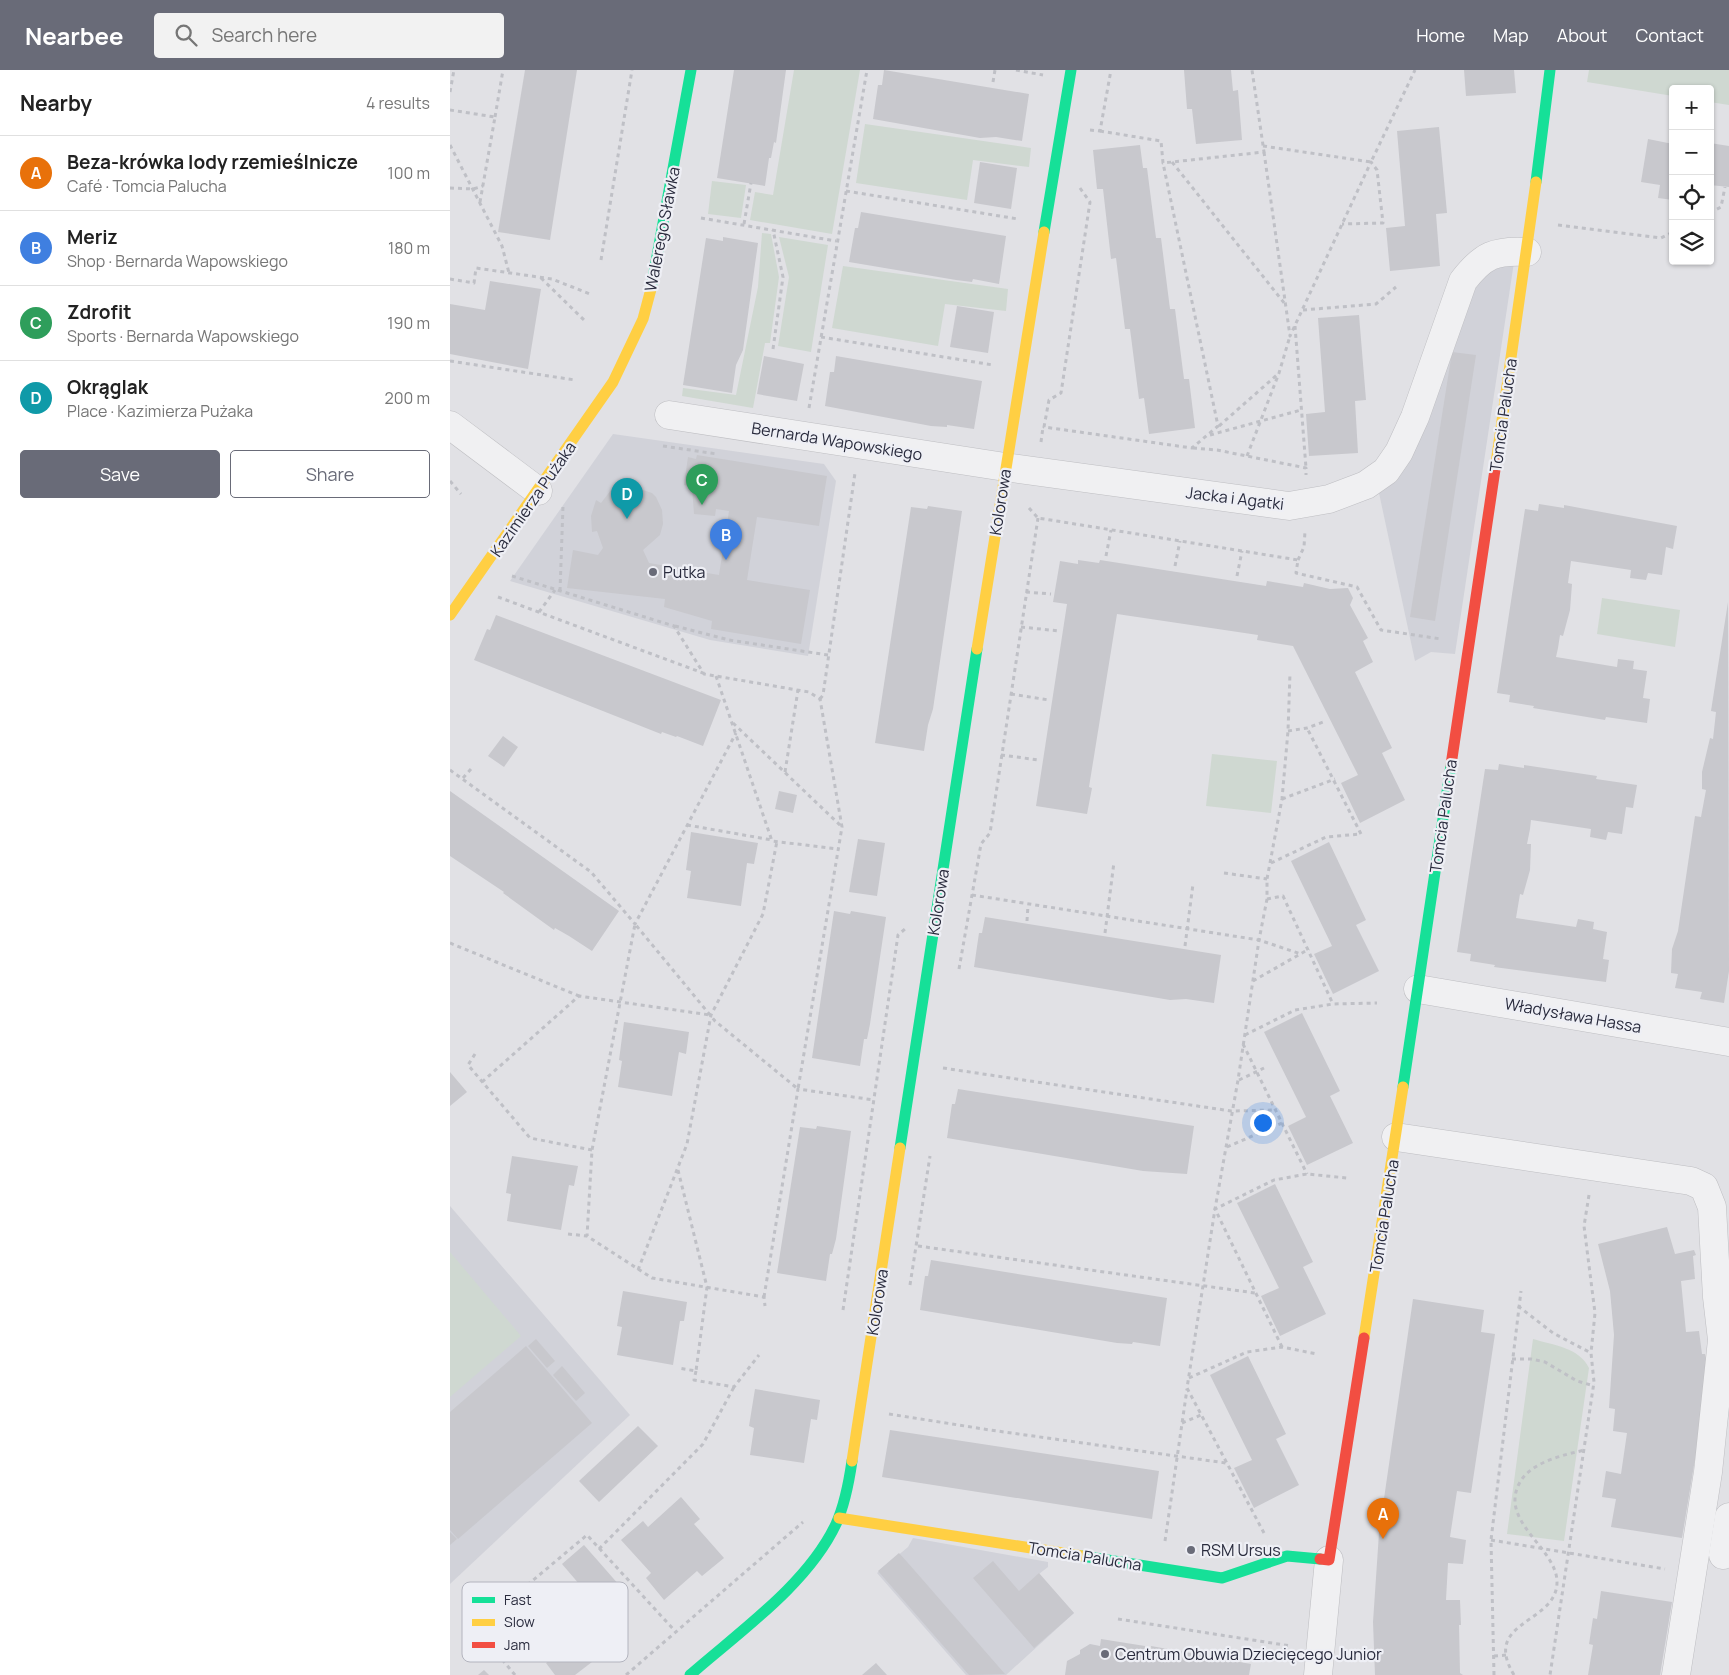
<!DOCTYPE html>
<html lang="en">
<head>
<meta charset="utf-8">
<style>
  :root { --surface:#fff; --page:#f2f2f2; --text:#222; --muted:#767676; --line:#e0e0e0; --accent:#696b78 }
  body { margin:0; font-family:Manrope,sans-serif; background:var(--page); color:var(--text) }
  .controls { position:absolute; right:15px; top:15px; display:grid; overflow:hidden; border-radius:5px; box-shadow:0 1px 4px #0004 }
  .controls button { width:45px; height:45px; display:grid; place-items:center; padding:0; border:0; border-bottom:1px solid var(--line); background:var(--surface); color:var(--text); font:25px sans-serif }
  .you { position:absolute; left:812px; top:1052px; width:18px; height:18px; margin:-12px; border:4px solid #fff; border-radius:50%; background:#1a73e8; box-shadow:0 0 0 8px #1a73e833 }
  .badge { display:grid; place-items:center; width:32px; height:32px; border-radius:50%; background:var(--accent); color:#fff; font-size:16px; font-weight:700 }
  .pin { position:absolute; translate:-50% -41px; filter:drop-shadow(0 1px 2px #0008) }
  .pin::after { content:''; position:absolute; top:26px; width:18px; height:15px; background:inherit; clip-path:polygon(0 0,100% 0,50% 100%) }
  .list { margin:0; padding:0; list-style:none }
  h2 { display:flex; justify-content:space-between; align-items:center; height:65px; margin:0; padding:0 20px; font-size:21px }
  h2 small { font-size:16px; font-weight:400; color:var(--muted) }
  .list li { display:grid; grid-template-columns:32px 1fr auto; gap:15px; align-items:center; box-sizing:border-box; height:75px; padding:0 20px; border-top:1px solid var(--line) }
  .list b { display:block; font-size:19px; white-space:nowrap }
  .list p { margin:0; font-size:16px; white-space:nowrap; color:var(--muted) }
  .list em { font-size:16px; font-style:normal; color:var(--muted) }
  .actions { display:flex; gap:10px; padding:15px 20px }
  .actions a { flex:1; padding:11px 0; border:1px solid var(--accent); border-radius:5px; text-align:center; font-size:18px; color:var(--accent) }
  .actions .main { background:var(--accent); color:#fff }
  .icon { flex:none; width:28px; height:28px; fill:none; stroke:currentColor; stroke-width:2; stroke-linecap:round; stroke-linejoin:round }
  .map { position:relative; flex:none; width:1279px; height:1605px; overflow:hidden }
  header { display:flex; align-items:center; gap:30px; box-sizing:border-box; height:70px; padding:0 25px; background:var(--accent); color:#fff }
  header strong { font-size:24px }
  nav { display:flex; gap:28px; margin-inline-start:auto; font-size:18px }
  .search { width:350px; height:45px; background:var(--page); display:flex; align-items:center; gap:12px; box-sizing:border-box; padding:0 18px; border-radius:5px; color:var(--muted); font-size:19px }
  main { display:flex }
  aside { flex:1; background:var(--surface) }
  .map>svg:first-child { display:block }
  .built { fill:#d1d2d9 }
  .green { fill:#cfd8d1 }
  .building { fill:#c8c8cd }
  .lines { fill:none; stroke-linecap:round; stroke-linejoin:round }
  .street-casing { stroke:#bebec2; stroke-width:29 }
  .path { stroke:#bfc0c6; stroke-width:3; stroke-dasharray:4 4; stroke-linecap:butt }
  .street { stroke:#f0f0f2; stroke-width:28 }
  .fast { stroke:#16e098; stroke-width:11 }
  .slow { stroke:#ffcf43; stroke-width:11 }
  .jam { stroke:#f24e42; stroke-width:11 }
  .poi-dot { fill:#696b78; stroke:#eeeff5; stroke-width:2 }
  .labels { text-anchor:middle; stroke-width:4.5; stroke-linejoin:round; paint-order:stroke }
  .street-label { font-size:16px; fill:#292b3d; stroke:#eeeff5 }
  .poi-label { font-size:16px; fill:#292b3d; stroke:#eeeff5; text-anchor:start }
  .key { fill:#eeeff5; stroke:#b3b4be; stroke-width:1 }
  .key-label { font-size:14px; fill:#292b3d }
</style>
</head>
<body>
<header>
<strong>Nearbee</strong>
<div class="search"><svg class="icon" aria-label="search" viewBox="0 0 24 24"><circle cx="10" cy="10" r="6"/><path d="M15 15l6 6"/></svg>Search here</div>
<nav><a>Home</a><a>Map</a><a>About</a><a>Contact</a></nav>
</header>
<main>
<aside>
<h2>Nearby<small>4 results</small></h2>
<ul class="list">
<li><span class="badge" style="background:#e8710a">A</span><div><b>Beza-krówka lody rzemieślnicze</b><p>Café · Tomcia Palucha</p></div><em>100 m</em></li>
<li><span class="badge" style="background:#3f7fe0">B</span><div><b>Meriz</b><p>Shop · Bernarda Wapowskiego</p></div><em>180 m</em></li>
<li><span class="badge" style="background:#2e9e5b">C</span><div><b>Zdrofit</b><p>Sports · Bernarda Wapowskiego</p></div><em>190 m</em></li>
<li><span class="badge" style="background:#0f9aa8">D</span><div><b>Okrąglak</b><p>Place · Kazimierza Pużaka</p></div><em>200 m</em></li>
</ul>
<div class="actions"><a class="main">Save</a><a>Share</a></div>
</aside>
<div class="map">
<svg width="1279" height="1605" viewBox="0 0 1279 1605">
  <rect width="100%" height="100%" fill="#e1e1e5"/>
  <g class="built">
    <polygon points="1064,192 1005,584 981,582 965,591 929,423 948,397 1027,207 1035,198"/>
    <polygon points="163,364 374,394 386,411 358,586 260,570 60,511"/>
    <polygon points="0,1136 180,1345 0,1514"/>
    <polygon points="463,1468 598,1492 598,1497 589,1504 624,1543 556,1605 516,1605 427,1503 458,1477"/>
  </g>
  <g class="green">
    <polygon points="344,0 410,0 382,164 300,150 305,122 323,125"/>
    <polygon points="1139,0 1279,0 1279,35 1260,32 1260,19 1223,19 1223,26 1137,12"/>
    <polygon points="415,54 581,78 579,97 523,90 517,130 406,113"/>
    <polygon points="262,111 296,115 291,148 258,144"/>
    <polygon points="312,163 321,164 329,207 320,273 315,273 303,338 232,326 233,318 286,325 308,217"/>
    <polygon points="329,167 378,175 361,282 328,276 339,207"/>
    <polygon points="393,196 558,219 556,241 495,234 488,276 382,258"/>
    <polygon points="1152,528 1230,540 1225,577 1147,564"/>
    <polygon points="762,684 827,691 821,743 756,736"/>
    <polygon points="0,1182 71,1266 0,1327"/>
    <path d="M1083 1269C1103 1275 1130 1278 1139 1298L1114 1471 1057 1464Z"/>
  </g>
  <g class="building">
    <polygon points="75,0 127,0 100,170 48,162"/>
    <polygon points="284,0 336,0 326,73 324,72 321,88 319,88 315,116 267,108"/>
    <polygon points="434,0 579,24 572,71 546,67 530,68 423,49 428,15 432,15"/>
    <polygon points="734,0 781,0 783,21 788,20 792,70 746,74 742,39 737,39"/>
    <polygon points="1014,0 1064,0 1066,23 1016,26"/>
    <polygon points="989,57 997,143 986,144 990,196 940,201 936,158 955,156 947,61"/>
    <polygon points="1198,69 1223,74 1223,130 1208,128 1210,115 1191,112"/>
    <polygon points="1260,73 1279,76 1279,117 1260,115"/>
    <polygon points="690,75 693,98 697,98 706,168 711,168 720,239 725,239 734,309 739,309 745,358 699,364 694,328 689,329 680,259 675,259 666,188 661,189 653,119 647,119 643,80"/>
    <polygon points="530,92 567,98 561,139 524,133"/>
    <polygon points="411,142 556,166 549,214 523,209 522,212 506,210 399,192 405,158 408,158"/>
    <polygon points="273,167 308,173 293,280 286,295 282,323 233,315 256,168 273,171"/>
    <polygon points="40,211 91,219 78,299 0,284 0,234 35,240"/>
    <polygon points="507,236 544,242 538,283 500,277"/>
    <polygon points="909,245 916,330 905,331 908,383 859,386 856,344 875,342 868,248"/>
    <polygon points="1002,282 1026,285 985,551 960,547"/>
    <polygon points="314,286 354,294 347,331 307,324"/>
    <polygon points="386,286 532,311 524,359 497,355 497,357 481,356 375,336 380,302 384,302"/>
    <polygon points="247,385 377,406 369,456 307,447 297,510 360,520 351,574 261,559 262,551 214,537 215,529 117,518 123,480 148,485 153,478 147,461 142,462 141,446 146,430 151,433 161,420 178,415 202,423 206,427 212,440 213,454 210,465 193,480 199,493 269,505 279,441 266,439 265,446 244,444 242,417 234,415 238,387 246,389"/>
    <polygon points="1089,434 1114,438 1114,435 1227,456 1223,479 1216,477 1212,505 1198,503 1196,510 1180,508 1181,500 1121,491 1118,513 1122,514 1120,540 1113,566 1110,565 1108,578 1106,587 1167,597 1168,589 1184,591 1183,599 1197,601 1193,628 1200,629 1197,653 1156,647 1155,650 1083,638 1084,636 1059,632 1060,625 1047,623 1075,439 1088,441"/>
    <polygon points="478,436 512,441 483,639 478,655 474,681 425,673 461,437 477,439"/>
    <polygon points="628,490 649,493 650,490 816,516 817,511 853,517 854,513 880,519 898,518 903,528 900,535 918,568 913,571 923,592 905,602 942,678 932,683 955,730 910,753 891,713 908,705 843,576 807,570 808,565 667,544 639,717 642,718 637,744 586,736 617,534 603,532 610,491 628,494"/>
    <polygon points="1278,532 1279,901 1274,933 1250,929 1252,922 1225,918 1228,904 1221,903 1222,879 1228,861 1245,746 1251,747 1256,720 1252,719 1252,702 1260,668 1263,669 1266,642 1261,641"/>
    <polygon points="46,545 271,630 253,676 227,666 226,667 212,662 211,664 24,590 37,559 40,560"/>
    <polygon points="53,666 68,677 54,697 38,686"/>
    <polygon points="1049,694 1074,698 1074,695 1147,706 1146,709 1187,715 1183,738 1176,737 1172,764 1158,762 1156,770 1140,767 1141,759 1081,750 1080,759 1077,774 1081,774 1080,800 1073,825 1070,824 1066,848 1126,857 1128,849 1144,852 1143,859 1157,862 1153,889 1159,890 1156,912 1044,897 1045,895 1020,891 1021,884 1007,882 1035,699 1048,700"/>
    <polygon points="0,721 169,841 142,881 119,866 105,858 104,860 53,823 54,822 0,786"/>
    <polygon points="329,721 347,725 343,743 325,739"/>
    <polygon points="241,762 308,773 304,794 297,793 291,836 237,828 241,801 236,800"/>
    <polygon points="408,769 435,773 427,826 399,822"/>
    <polygon points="879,772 916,850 906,855 929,901 883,924 864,884 882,876 841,791"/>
    <polygon points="384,841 400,844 401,841 436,847 420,954 417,969 414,969 410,996 362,988"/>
    <polygon points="535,847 771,885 764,933 736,929 720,930 524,897 529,863 532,863"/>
    <polygon points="852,943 890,1021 880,1026 903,1073 857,1095 838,1056 856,1047 814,962"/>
    <polygon points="174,952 239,962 236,984 229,982 222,1026 168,1017 172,991 169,990"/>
    <polygon points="0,1002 17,1022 0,1036"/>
    <polygon points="508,1019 744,1056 737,1104 693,1101 497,1068 502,1034 505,1034"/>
    <polygon points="367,1056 401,1061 386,1169 382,1184 380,1184 376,1211 327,1203 350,1057 366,1059"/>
    <polygon points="62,1086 128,1096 124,1116 119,1115 111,1160 57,1151 61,1124 56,1123"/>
    <polygon points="825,1114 863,1192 853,1197 876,1244 830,1266 811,1226 829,1218 787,1133"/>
    <polygon points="1217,1157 1225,1184 1244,1180 1246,1185 1243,1186 1245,1209 1231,1211 1236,1262 1249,1261 1252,1284 1255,1284 1256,1289 1252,1347 1232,1468 1161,1457 1166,1429 1152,1427 1156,1401 1171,1404 1177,1363 1163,1361 1165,1339 1159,1338 1164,1265 1160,1221 1148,1174"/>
    <polygon points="481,1190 717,1228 710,1276 683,1272 682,1274 667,1273 470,1240 475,1206 478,1206"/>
    <polygon points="173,1221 237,1232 234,1251 230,1251 223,1295 167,1285 172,1257 167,1256"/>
    <polygon points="963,1229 1034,1240 1031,1262 1045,1264 1021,1423 1007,1421 1000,1467 1016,1470 1013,1494 998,1493 996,1530 1010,1530 1011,1555 1009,1555 1010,1603 1013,1605 925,1605 923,1552 929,1463"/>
    <polygon points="86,1269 105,1291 97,1298 78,1276"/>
    <polygon points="76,1276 142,1353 8,1469 0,1460 0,1342"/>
    <polygon points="798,1286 836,1364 826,1369 849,1415 804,1438 784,1398 802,1390 760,1305"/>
    <polygon points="112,1296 135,1323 126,1331 103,1305"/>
    <polygon points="305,1319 370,1330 367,1350 361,1349 354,1393 300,1385 304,1358 299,1356"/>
    <polygon points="188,1356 208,1376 149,1432 129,1411"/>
    <polygon points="440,1360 709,1401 702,1449 432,1407"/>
    <polygon points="231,1427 250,1449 244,1454 274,1488 252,1506 247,1501 214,1530 196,1508 201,1503 171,1470 193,1451 198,1457"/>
    <polygon points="0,1462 7,1469 0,1475"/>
    <polygon points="134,1475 177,1524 154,1543 112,1494"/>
    <polygon points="449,1483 458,1493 555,1604 519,1605 490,1572 428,1501"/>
    <polygon points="543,1491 569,1521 589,1503 624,1543 584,1578 523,1508"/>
    <polygon points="1151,1521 1222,1532 1210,1605 1138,1605 1143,1575 1139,1574 1143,1548 1147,1549"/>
    <polygon points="139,1561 155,1582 125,1605 105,1605 96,1593"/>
    <polygon points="651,1569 695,1576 694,1583 702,1584 701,1576 801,1594 799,1605 615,1605 617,1591 630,1584 630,1580 640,1574 650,1576"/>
    <polygon points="426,1593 437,1605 412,1605"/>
    <polygon points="34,1600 39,1605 28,1605"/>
  </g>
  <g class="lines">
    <defs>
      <g id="street">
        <path d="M219 345 555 397 839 436 879 429 916 415 936 401 949 382 965 347 1013 211C1033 185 1045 180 1077 182"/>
        <polyline points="0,355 88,421"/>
        <polyline points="968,919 1279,972"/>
        <polyline points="946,1067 1241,1111 1254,1117 1262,1137 1267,1227 1272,1270 1258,1402 1226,1605"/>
        <polyline points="1273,1485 1279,1447"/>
        <polyline points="868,1605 879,1490"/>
      </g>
    </defs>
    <use href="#street" class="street-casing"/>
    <g class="path">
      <polyline points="566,0 593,5"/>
      <polyline points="543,12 545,0"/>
      <polyline points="0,22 4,0"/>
      <polyline points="0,40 45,47 30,132"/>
      <polyline points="45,47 53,0"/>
      <polyline points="640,60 650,61 661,0"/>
      <polyline points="650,61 711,71 713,93 814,82 802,0"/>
      <polyline points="0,75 52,176 59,203"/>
      <polyline points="813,76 921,92 965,0"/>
      <polyline points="814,82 840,266 921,92 927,100 933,153 892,154"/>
      <polyline points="722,92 835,234"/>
      <polyline points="0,118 23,119 33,116"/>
      <polyline points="630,118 640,132 611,323 599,330 594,357 742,378 768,356 713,93"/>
      <polyline points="396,121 568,149"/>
      <polyline points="1260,143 1271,137 1275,117"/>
      <polyline points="251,148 386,171"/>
      <polyline points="294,154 301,113"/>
      <polyline points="1108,155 1211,168 1223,162"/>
      <polyline points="151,190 182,0"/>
      <polyline points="91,208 135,251"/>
      <polyline points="0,209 24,213 26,198 102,209 140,224"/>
      <polyline points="853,240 926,234 946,217"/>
      <polyline points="845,256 856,398"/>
      <polyline points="371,267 543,295"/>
      <polyline points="323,279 333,207 323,160"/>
      <polyline points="0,291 125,310"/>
      <polyline points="359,338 417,0"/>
      <polyline points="769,356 828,304"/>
      <polyline points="760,365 851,340"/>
      <polyline points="591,372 593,357"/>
      <polyline points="213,376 267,384"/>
      <polyline points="743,378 767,380 856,398 856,405"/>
      <polyline points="797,386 829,303 840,266"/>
      <polyline points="0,411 11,424"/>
      <polyline points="579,438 588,448 848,490 846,503 907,517 931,560 991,569"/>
      <polyline points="656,486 661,460"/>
      <polyline points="848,490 854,477 855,461"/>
      <polyline points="725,496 730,471"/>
      <polyline points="62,506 224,556 254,604 359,622 370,629 392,757 348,1019 265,951 185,854 142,1080 137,1166"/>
      <polyline points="787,506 792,481"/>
      <polyline points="110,521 113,436"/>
      <polyline points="576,522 601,524"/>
      <polyline points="48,527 253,603"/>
      <polyline points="89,542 105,520"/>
      <polyline points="225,556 279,570 378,585"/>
      <polyline points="571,557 609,561"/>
      <polyline points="266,606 322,771 388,779"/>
      <polyline points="561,624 599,630"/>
      <polyline points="370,629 373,625 405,403"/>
      <polyline points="283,653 392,757"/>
      <polyline points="838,661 857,658 876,651"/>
      <polyline points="551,685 589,690"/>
      <polyline points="0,700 141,802 185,854 286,663"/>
      <polyline points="335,702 348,620"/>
      <polyline points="13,708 21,699"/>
      <polyline points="832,729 885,709"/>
      <polyline points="237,755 322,770"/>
      <polyline points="821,793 876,767 911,764 857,658"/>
      <polyline points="774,803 817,809"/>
      <polyline points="522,825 809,870 851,884"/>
      <polyline points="817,829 833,826 883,934"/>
      <polyline points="577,851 578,835"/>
      <polyline points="655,863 664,792"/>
      <polyline points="0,873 129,926"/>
      <polyline points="735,876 743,814"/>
      <polyline points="509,899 531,774 540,763 588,448"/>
      <polyline points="803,911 859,879"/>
      <polyline points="795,965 845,940 883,934 927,933"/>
      <polyline points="793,974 857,1104"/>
      <polyline points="25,984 18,995 80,1068 142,1080"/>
      <polyline points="493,998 781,1041 827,1040"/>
      <polyline points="789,1010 814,998"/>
      <polyline points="32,1012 129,926 260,945"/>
      <polyline points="777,1077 832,1053"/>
      <polyline points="228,1100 257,1217 246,1301 228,1298"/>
      <polyline points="1139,1125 1134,1156 1145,1243 1141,1283"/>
      <polyline points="118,1164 137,1166 202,1208 314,1227 315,1236"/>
      <polyline points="468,1176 805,1223"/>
      <polyline points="188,1200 237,1074 261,945 313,844 327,771"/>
      <polyline points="460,1215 480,1086"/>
      <polyline points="314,1227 348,1019 424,1030"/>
      <polyline points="1068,1236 1103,1263 1141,1283 1144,1312 1100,1605"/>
      <polyline points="393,1240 448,865 455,859"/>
      <polyline points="832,1277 765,1139 788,1010 809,870 817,829 817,809 832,729 838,661 840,603"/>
      <polyline points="1062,1289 1081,1289 1095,1292 1127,1311 1144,1316"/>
      <polyline points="246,1301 244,1310 284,1317 309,1285"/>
      <polyline points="739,1308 797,1282 832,1277 867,1284"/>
      <polyline points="439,1344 540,1360 776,1393"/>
      <polyline points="732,1353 751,1345"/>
      <polyline points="814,1463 737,1318 765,1139 824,1110 857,1104 897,1108"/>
      <polyline points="1041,1470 1215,1499"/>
      <polyline points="715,1471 737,1319"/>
      <polyline points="149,1479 253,1374 284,1317"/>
      <polyline points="668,1549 841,1576"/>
      <polyline points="1044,1586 1057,1585"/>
      <polyline points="65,1605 26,1558 137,1465 225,1561"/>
      <polyline points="176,1605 353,1452"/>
      <polyline points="1044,1605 1041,1470 1071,1221"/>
      <path d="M1064 1605C1033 1554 1097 1554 1106 1520 1116 1482 1048 1455 1069 1414 1080 1392 1113 1385 1135 1380"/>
    </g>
    <use href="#street" class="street"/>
    <g class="fast">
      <polyline points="1086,112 1100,0"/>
      <polyline points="594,162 621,0"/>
      <polyline points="201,219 241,0"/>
      <polyline points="953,1017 1001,695"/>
      <polyline points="450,1078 527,579"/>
      <polyline points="632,1486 772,1508 837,1486 870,1489"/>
      <path d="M240 1605C289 1562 358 1514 386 1454 395 1434 399 1412 402 1391"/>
    </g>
    <g class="slow">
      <polyline points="1046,393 1086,112"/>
      <polyline points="0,545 163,312 193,249 201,219"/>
      <polyline points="527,579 594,162"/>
      <polyline points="914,1268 953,1017"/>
      <polyline points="402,1391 450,1078"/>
      <polyline points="389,1448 632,1486"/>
    </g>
    <g class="jam">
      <polyline points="1001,695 1046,393"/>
      <polyline points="870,1489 879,1490 914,1268"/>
    </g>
  </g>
  <g class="poi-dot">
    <circle cx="203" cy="502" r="5"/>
    <circle cx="741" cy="1480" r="5"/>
    <circle cx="655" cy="1584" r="5"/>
  </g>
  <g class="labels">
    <g class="street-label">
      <text transform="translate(212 159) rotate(-79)" y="6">Walerego Sławka</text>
      <text transform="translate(1053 345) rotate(-82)" y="6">Tomcia Palucha</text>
      <text transform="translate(387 371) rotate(9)" y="6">Bernarda Wapowskiego</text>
      <text transform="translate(785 428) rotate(7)" y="6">Jacka i Agatki</text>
      <text transform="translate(83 429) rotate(-55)" y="6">Kazimierza Pużaka</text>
      <text transform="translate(550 432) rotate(-81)" y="6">Kolorowa</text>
      <text transform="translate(993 746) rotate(-82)" y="6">Tomcia Palucha</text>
      <text transform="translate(488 832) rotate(-81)" y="6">Kolorowa</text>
      <text transform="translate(1123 945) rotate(10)" y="6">Władysława Hassa</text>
      <text transform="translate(934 1146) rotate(-81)" y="6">Tomcia Palucha</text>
      <text transform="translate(427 1232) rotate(-81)" y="6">Kolorowa</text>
      <text transform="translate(635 1486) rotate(9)" y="6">Tomcia Palucha</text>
    </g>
    <g class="poi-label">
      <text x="213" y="508">Putka</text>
      <text x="751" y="1486">RSM Ursus</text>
      <text x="665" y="1590">Centrum Obuwia Dziecięcego Junior</text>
    </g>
  </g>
  <rect x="12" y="1512" width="166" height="80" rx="8" class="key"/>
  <rect x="22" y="1527" width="23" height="6" fill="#16e098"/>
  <rect x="22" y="1549" width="23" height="7" fill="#ffcf43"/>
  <rect x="22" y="1572" width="23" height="6" fill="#f24e42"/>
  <g class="key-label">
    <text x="54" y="1535">Fast</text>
    <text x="54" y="1557">Slow</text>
    <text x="54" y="1580">Jam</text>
  </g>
</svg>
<div class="controls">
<button>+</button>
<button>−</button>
<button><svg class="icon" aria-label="locate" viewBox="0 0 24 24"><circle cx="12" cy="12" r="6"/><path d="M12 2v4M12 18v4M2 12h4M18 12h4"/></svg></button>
<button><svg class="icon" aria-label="layers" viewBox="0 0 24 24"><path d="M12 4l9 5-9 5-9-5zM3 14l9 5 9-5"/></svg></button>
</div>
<div class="you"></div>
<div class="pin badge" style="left:933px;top:1469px;background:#e8710a">A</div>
<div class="pin badge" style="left:276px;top:490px;background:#3f7fe0">B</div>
<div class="pin badge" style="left:252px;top:435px;background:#2e9e5b">C</div>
<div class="pin badge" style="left:177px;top:449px;background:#0f9aa8">D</div>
</div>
</main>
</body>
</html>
